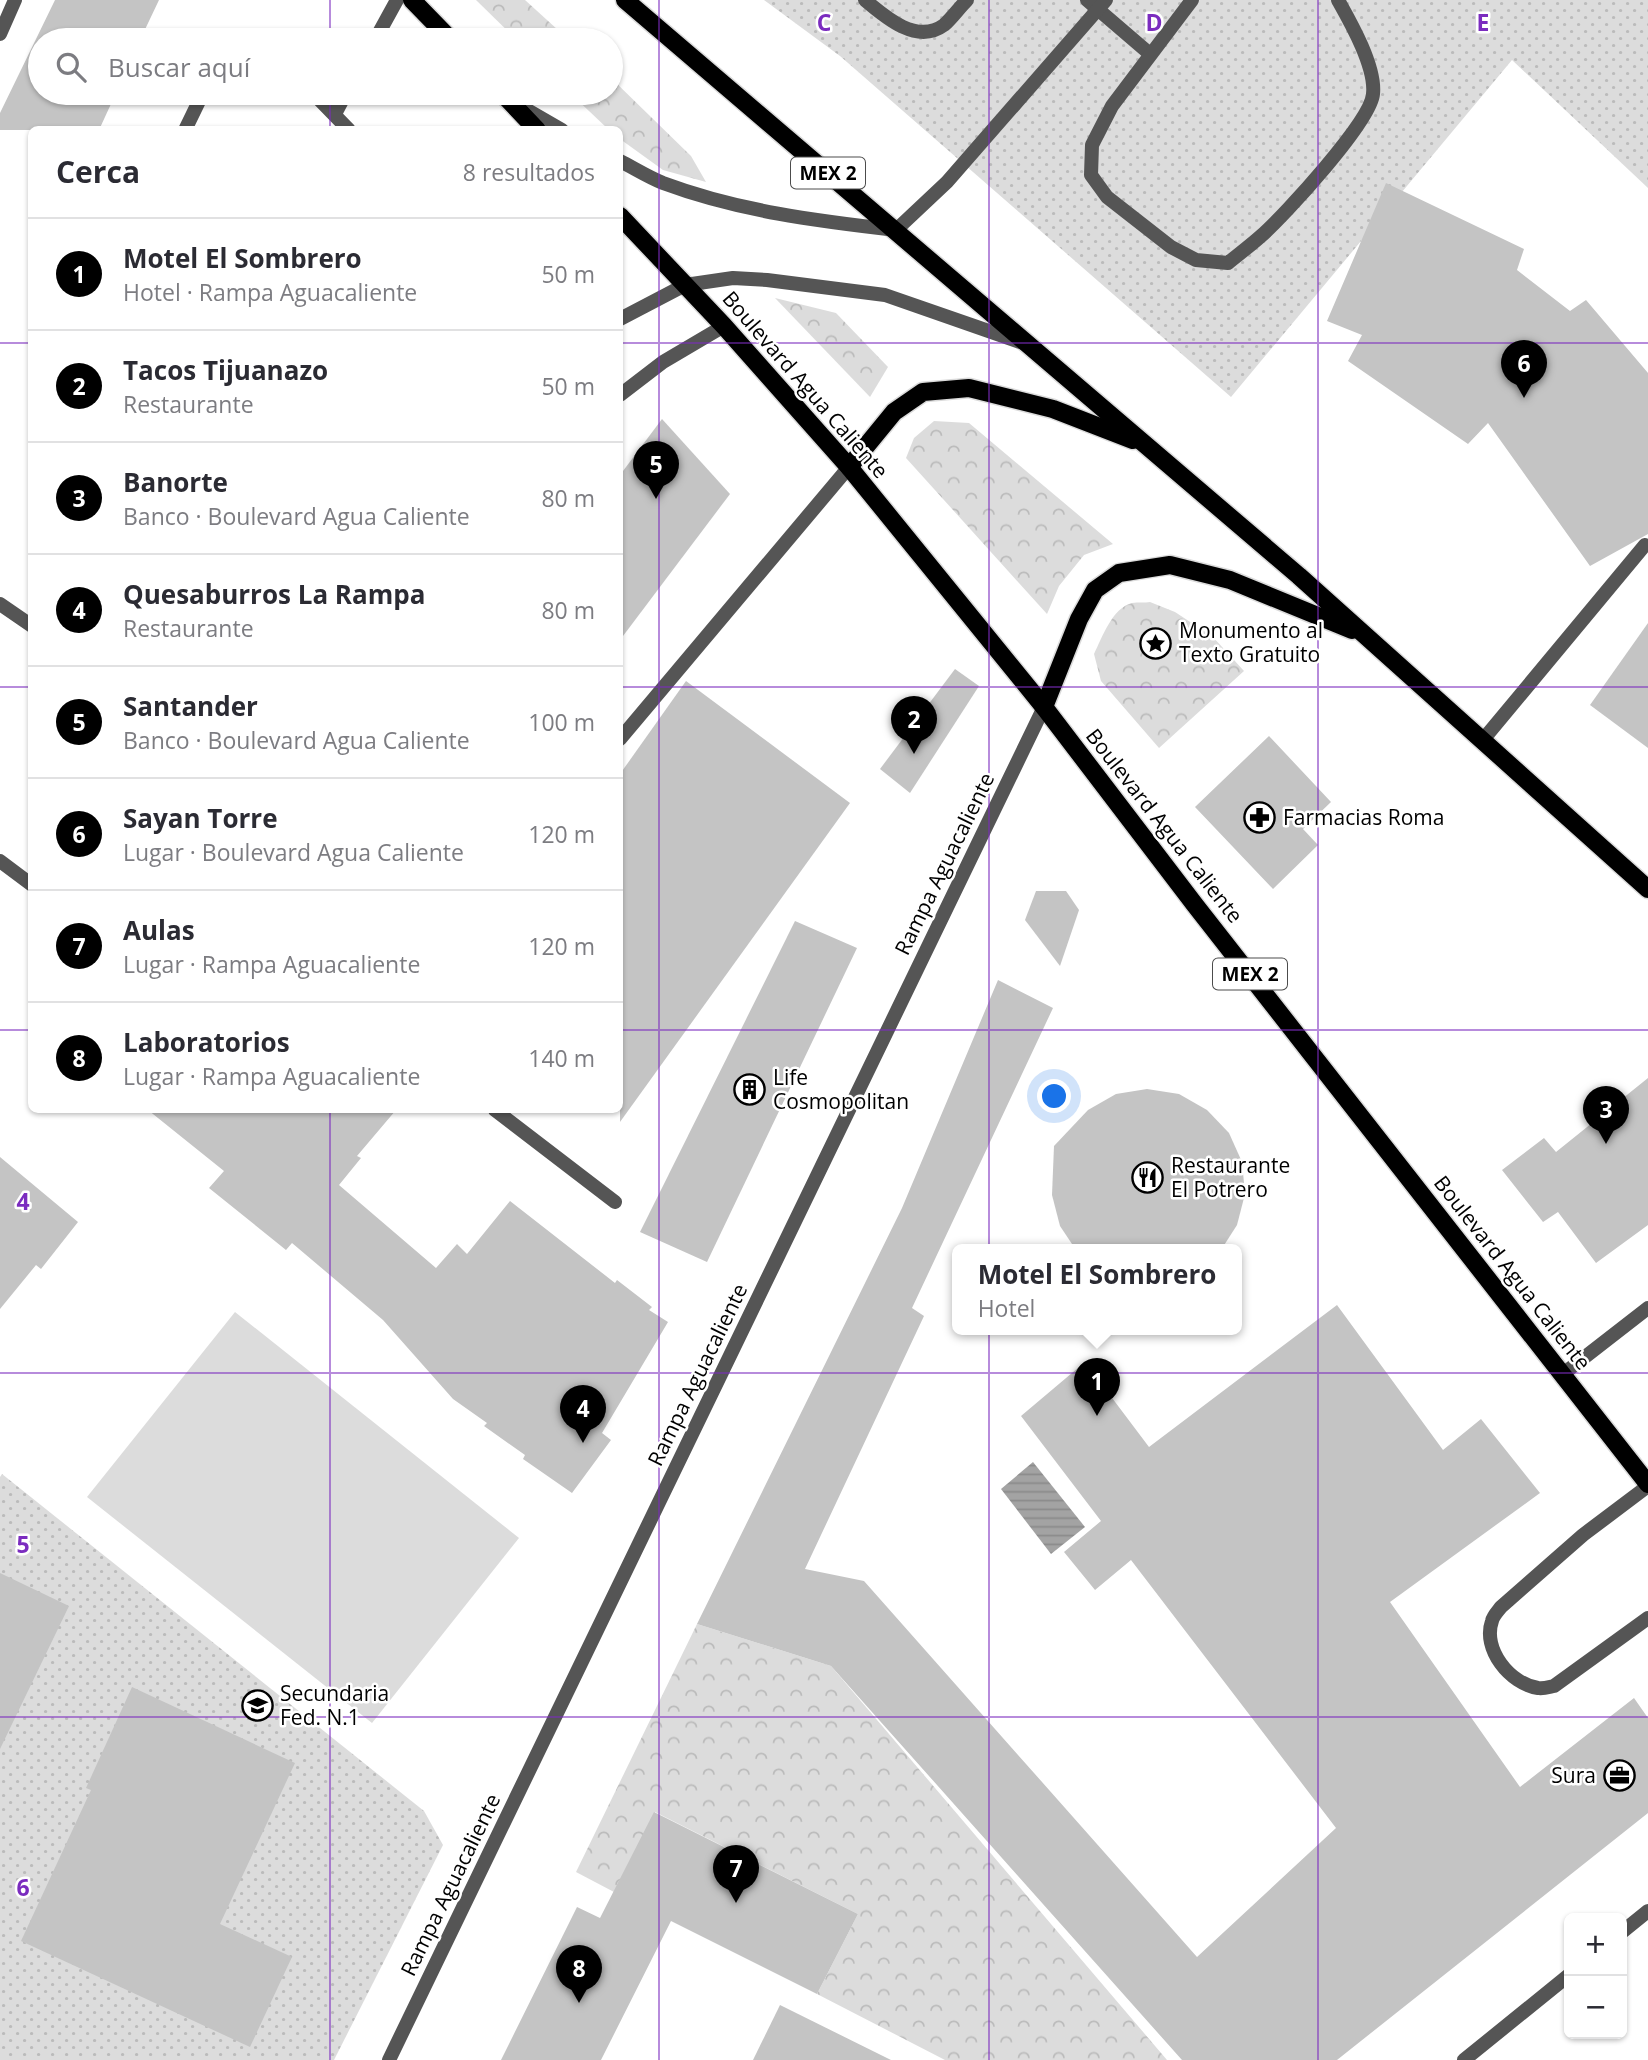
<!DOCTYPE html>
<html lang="es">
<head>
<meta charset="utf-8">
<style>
  :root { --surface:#fff; --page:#f7f7f7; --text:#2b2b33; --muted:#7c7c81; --line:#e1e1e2; --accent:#000 }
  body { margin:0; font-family:"Open Sans",sans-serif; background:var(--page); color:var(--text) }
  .controls { position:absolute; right:21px; bottom:21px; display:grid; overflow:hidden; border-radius:10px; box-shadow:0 2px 5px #0004 }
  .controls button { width:63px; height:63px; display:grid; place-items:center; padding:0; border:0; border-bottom:2px solid var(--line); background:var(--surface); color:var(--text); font:35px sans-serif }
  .you { position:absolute; left:1055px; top:1097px; width:24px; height:24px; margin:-18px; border:5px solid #fff; border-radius:50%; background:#1a73e8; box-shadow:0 0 0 10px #1a73e833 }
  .badge { display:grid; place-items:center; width:46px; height:46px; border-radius:50%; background:var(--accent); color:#fff; font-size:23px; font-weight:700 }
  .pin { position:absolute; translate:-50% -58px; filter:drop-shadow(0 2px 4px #0008) }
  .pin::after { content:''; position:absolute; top:37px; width:24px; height:21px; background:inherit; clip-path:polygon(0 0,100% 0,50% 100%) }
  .popup { position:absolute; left:952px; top:1244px; width:290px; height:91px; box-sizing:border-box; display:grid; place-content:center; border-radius:10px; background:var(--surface); filter:drop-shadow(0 2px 5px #0005); font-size:23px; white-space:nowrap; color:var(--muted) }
  .popup b { font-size:26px; color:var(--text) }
  .popup::after { content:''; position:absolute; left:50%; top:100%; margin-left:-14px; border:14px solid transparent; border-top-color:var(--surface) }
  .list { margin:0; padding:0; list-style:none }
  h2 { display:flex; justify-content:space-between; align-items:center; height:91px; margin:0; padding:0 28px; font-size:30px }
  h2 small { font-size:23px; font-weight:400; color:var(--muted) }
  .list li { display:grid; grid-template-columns:46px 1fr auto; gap:21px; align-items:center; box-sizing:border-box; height:112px; padding:0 28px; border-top:2px solid var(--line) }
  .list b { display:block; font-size:26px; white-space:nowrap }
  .list p { margin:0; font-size:23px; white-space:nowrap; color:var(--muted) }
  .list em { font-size:23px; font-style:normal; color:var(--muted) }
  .icon { flex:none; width:38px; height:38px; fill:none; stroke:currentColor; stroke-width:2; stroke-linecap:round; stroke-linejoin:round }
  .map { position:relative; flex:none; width:1648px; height:2060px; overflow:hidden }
  .search { position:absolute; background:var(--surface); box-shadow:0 2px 5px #0004; left:28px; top:28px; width:595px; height:77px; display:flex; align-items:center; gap:18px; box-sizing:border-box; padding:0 24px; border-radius:38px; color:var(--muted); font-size:26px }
  .panel { position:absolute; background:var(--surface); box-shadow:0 2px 5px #0004; left:28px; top:126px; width:595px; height:987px; border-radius:10px }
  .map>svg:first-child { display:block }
  .grass { fill:url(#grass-dots) }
  .forest { fill:url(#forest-crowns) }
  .garden { fill:#dcdcdc }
  .water { fill:url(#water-rules) }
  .building { fill:#c4c4c4 }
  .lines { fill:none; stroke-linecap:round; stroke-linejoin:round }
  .primary-casing { stroke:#dbdbdb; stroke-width:21 }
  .lane { stroke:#555; stroke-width:14 }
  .street { stroke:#555; stroke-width:14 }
  .primary { stroke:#000; stroke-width:18 }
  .grid { fill:none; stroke:#7b2cbf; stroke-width:2; stroke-opacity:0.55 }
  .labels { text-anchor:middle; stroke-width:5; stroke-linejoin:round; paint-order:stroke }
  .shield { fill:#fff; stroke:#4c4c4c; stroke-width:2 }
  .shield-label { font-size:19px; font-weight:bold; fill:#000 }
  .street-label { font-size:21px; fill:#000; stroke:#fff }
  .poi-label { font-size:21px; fill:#000; stroke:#fff; text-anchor:start }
  .grid-label { font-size:23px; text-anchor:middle; font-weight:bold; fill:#7b2cbf; stroke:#fff; stroke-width:5; stroke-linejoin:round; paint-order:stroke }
</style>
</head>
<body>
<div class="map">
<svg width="1648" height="2060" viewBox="0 0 1648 2060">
  <defs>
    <pattern id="grass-dots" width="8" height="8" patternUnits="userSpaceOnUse" patternTransform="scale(1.75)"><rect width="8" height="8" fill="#dcdcdc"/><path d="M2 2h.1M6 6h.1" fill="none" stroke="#bbb" stroke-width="1.8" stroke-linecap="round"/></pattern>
    <pattern id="forest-crowns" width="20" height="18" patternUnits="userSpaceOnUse" patternTransform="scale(1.75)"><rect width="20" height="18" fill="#dcdcdc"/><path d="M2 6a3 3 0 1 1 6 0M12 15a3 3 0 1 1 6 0" fill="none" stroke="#bbb"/></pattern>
    <pattern id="water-rules" width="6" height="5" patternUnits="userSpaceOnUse" patternTransform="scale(1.75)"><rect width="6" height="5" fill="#a3a3a3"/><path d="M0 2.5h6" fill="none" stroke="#8b8b8b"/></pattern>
  </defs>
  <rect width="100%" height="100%" fill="#fff"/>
  <g class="grass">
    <polygon points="764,0 1648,0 1648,188 1512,60 1231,397 840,56"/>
    <polygon points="2,1474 424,1811 443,1845 334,2060 0,2060 0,1477"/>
  </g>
  <g class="forest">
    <polygon points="476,0 525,0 569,40 517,40"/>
    <polygon points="611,78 691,156 706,182 663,170 620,139 620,130 608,129 570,93 611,93"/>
    <polygon points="775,298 836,313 888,367 870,397"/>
    <polygon points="934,421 969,423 1113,544 1084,555 1059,586 1047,614 906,458 914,438"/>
    <path d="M1150 602 1175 612 1213 637 1244 671 1159 748 1101 681 1094 654C1102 638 1112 608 1132 603 1138 602 1145 603 1150 602Z"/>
    <polygon points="697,1624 831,1666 1167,2060 945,2060 817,1994 858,1914 655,1812 614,1892 576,1872"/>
  </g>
  <polygon class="garden" points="235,1312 519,1538 372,1723 87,1497"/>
  <polygon class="water" points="1033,1462 1085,1527 1051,1554 1001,1489"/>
  <g class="building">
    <polygon points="55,0 159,0 140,40 40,40 40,93 116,93 99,130 0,130 0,113"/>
    <polygon points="1386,183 1524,249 1517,270 1570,311 1586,300 1648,373 1648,534 1590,566 1488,423 1468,444 1348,361 1362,335 1327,321"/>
    <polygon points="662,419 730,494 620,640 620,475"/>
    <polygon points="1648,623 1648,748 1590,705"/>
    <polygon points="955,669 979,686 910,793 880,769"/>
    <polygon points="686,681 850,803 620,1122 620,774"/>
    <polygon points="1269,736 1331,802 1303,829 1318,845 1273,889 1195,807"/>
    <polygon points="1036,891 1066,891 1079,910 1060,966 1025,920"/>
    <polygon points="795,921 857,948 707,1262 640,1232"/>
    <polygon points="998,980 1053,1008 912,1308 924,1316 805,1569 864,1581 1197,1957 1336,1828 1131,1560 1095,1590 1064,1552 1101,1521 1021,1416 1085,1362 1149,1447 1337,1305 1443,1450 1481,1419 1540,1493 1390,1602 1520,1787 1634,1698 1648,1718 1648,1813 1337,2060 1182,2060 831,1666 697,1624 902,1208"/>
    <polygon points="1648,1078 1648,1225 1596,1263 1558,1212 1543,1222 1502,1170 1544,1138 1556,1152"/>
    <polygon points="1147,1089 1179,1094 1207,1110 1229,1133 1242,1162 1245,1194 1237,1225 1221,1250 1076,1250 1060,1226 1052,1195 1054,1146 1088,1110 1116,1094"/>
    <polygon points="148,1110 396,1110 357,1156 361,1158 339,1185 436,1268 457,1244 467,1254 510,1201 615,1283 617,1280 652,1307 649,1310 668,1322 602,1433 611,1440 572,1493 523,1459 525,1455 484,1426 487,1423 453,1399 383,1320 292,1243 286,1250 209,1188 224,1171"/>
    <polygon points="0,1157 78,1222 41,1269 36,1265 0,1309"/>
    <polygon points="0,1573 69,1606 0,1749"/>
    <polygon points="132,1687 295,1763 220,1924 292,1957 250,2047 21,1941 91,1790 86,1788"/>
    <polygon points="654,1812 858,1914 817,1994 671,1921 601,2060 501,2060 577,1907 600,1918"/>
    <polygon points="780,2005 891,2060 753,2060"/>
  </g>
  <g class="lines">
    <defs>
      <g id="primary">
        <polyline points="412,0 451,40"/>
        <polyline points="625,0 1299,576 1648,889"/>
        <polyline points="502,93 537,130"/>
        <polyline points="620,216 724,326 849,467 1044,707 1195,905 1648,1484"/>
        <polyline points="849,467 894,412 923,392 969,388 1053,409 1133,440"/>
        <polyline points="1044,707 1079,619 1095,590 1119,573 1170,565 1230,580 1352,630"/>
      </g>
    </defs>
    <use href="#primary" class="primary-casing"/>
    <g class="lane">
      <path d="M865 0C885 17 917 45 944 25 952 18 959 8 967 0"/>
      <polyline points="1087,0 1150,54"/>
      <path d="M1192 0 1112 106 1092 145 1091 175 1107 197 1171 247 1196 260 1228 263C1239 254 1251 245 1261 236 1285 215 1371 121 1373 94 1376 67 1351 23 1338 0"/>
      <polyline points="375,40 397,0"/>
      <polyline points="313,93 349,130"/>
      <polyline points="517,104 562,130"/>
      <polyline points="335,114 346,93"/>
      <polyline points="185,130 203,93"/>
      <path d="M620 161C634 168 648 177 663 183 738 211 817 221 896 230L947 182 1106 0"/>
      <polyline points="620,319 685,285 733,278 767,280 885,295 1023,343"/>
      <polyline points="620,395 663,362 724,326"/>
      <polyline points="1482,741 1645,545"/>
      <path d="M1648 1486 1583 1535 1501 1607C1498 1611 1493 1616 1492 1621 1482 1649 1510 1684 1538 1688 1543 1689 1549 1687 1554 1686L1648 1618"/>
      <polyline points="1622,1932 1648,1911"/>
      <polyline points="1464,2060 1569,1975"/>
    </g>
    <g class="street">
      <polyline points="0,34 15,0"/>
      <polyline points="0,604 32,626"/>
      <polyline points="620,739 849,467"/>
      <polyline points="0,861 32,885"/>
      <polyline points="495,1110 615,1202"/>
      <polyline points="1563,1374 1648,1308"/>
      <polyline points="389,2060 1044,707"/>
    </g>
    <use href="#primary" class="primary"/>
  </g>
  <path class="grid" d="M330 0V40M659 0V2060M989 0V2060M1318 0V2060M330 93V130M0 343H32M620 343H1648M0 687H32M620 687H1648M0 1030H32M620 1030H1648M330 1110V2060M0 1373H1648M0 1717H1648"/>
  <defs>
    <symbol id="sight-ring" viewBox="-11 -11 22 22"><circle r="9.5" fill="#fff" stroke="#000" stroke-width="1.5"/><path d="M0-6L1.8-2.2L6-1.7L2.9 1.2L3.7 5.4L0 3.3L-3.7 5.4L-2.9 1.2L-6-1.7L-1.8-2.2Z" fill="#000"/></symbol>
    <symbol id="pharmacy-ring" viewBox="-11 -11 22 22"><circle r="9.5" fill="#fff" stroke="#000" stroke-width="1.5"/><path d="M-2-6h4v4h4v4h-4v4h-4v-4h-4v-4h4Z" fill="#000"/></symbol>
    <symbol id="building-ring" viewBox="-11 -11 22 22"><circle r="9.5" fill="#fff" stroke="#000" stroke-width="1.5"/><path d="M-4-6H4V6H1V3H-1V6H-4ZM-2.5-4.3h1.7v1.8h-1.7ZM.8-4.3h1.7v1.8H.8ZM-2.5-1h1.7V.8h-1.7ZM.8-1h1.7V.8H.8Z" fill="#000"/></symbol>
    <symbol id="restaurant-ring" viewBox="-11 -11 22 22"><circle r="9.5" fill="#fff" stroke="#000" stroke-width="1.5"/><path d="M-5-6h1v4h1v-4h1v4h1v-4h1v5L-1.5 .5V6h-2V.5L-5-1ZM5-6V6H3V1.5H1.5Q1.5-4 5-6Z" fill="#000"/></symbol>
    <symbol id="school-ring" viewBox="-11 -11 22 22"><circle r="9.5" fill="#fff" stroke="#000" stroke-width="1.5"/><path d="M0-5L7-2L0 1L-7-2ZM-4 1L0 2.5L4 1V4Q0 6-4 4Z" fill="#000"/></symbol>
    <symbol id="office-ring" viewBox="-11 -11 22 22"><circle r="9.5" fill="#fff" stroke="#000" stroke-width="1.5"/><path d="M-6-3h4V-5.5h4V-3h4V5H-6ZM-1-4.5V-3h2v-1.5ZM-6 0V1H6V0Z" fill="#000"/></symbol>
  </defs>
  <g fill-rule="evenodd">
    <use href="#sight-ring" x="1138" y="626" width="35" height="35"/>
    <use href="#pharmacy-ring" x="1242" y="800" width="35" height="35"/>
    <use href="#building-ring" x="732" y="1072" width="35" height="35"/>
    <use href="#restaurant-ring" x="1130" y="1160" width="35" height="35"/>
    <use href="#school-ring" x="240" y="1688" width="35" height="35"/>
    <use href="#office-ring" x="1602" y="1758" width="35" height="35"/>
  </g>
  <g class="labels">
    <g class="shield">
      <rect x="791" y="157.5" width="74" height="31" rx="5"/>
      <rect x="1213" y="958.5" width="74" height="31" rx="5"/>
    </g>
    <g class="shield-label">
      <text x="828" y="180">MEX 2</text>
      <text x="1250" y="981">MEX 2</text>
    </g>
    <g class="street-label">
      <text transform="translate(805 385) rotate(49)" y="7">Boulevard Agua Caliente</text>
      <text transform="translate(1164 826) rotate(52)" y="7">Boulevard Agua Caliente</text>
      <text transform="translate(945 864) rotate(-64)" y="7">Rampa Aguacaliente</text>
      <text transform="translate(1512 1273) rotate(52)" y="7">Boulevard Agua Caliente</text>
      <text transform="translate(698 1375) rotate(-64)" y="7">Rampa Aguacaliente</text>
      <text transform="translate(451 1885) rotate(-64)" y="7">Rampa Aguacaliente</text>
    </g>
    <g class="poi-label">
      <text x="1179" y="638">Monumento al<tspan x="1179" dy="24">Texto Gratuito</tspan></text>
      <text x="1283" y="825">Farmacias Roma</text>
      <text x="773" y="1085">Life<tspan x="773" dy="24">Cosmopolitan</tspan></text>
      <text x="1171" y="1173">Restaurante<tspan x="1171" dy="24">El Potrero</tspan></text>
      <text x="280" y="1701">Secundaria<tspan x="280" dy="24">Fed. N.1</tspan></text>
      <text x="1596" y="1783" text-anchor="end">Sura</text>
    </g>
  </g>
  <g class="grid-label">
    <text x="824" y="31">C</text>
    <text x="1154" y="31">D</text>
    <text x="1483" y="31">E</text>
    <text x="23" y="1210">4</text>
    <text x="23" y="1553">5</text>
    <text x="23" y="1896">6</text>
  </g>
</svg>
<div class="controls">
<button>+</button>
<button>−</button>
</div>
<div class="you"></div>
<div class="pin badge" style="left:1097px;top:1416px">1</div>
<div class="popup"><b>Motel El Sombrero</b>Hotel</div>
<div class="pin badge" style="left:914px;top:754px">2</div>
<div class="pin badge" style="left:1606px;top:1144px">3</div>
<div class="pin badge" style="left:583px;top:1443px">4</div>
<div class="pin badge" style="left:656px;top:499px">5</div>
<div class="pin badge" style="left:1524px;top:398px">6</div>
<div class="pin badge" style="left:736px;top:1903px">7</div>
<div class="pin badge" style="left:579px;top:2003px">8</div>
<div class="search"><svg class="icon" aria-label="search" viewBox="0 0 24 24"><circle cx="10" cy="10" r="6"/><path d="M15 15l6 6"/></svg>Buscar aquí</div>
<section class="panel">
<h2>Cerca<small>8 resultados</small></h2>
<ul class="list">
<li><span class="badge">1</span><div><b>Motel El Sombrero</b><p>Hotel · Rampa Aguacaliente</p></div><em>50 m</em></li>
<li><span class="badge">2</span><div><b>Tacos Tijuanazo</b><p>Restaurante</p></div><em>50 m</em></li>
<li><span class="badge">3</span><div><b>Banorte</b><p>Banco · Boulevard Agua Caliente</p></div><em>80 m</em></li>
<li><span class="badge">4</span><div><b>Quesaburros La Rampa</b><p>Restaurante</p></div><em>80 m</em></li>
<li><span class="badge">5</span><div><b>Santander</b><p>Banco · Boulevard Agua Caliente</p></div><em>100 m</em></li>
<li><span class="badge">6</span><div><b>Sayan Torre</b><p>Lugar · Boulevard Agua Caliente</p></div><em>120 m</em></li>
<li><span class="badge">7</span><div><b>Aulas</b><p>Lugar · Rampa Aguacaliente</p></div><em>120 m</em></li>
<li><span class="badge">8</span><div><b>Laboratorios</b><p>Lugar · Rampa Aguacaliente</p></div><em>140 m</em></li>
</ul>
</section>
</div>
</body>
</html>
